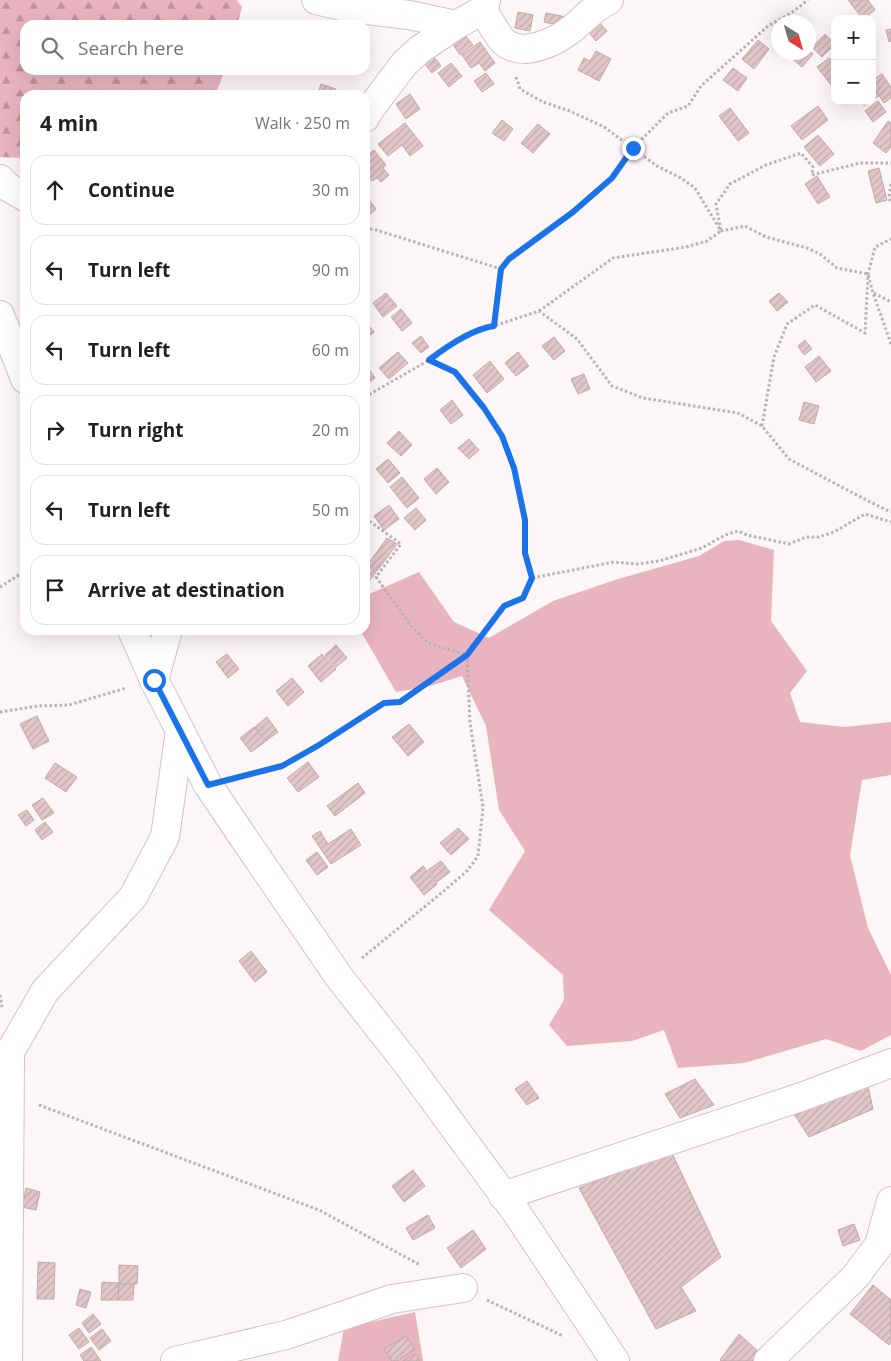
<!DOCTYPE html>
<html lang="en">
<head>
<meta charset="utf-8">
<style>
  :root { --surface:#fff; --page:#f2f2f2; --text:#202124; --muted:#757577; --line:#e0e0e0 }
  body { margin:0; font-family:"Open Sans",sans-serif; background:var(--page); color:var(--text) }
  .controls { position:absolute; right:15px; top:15px; display:grid; overflow:hidden; border-radius:10px; box-shadow:0 5px 20px #0002 }
  .controls button { width:45px; height:45px; display:grid; place-items:center; padding:0; border:0; border-bottom:1px solid var(--line); background:var(--surface); color:var(--text); font:25px sans-serif }
  .compass { position:absolute; left:771px; top:15px; width:45px; height:45px; border-radius:50%; background:var(--surface); box-shadow:0 5px 20px #0002; rotate:143deg }
  .stop { position:absolute; width:15px; height:15px; margin:-11px; border:4px solid #1a73e8; border-radius:50%; background:#fff }
  .stop.end { background:#1a73e8; border-color:#fff; box-shadow:0 1px 5px #0008 }
  .list { margin:0; padding:0; list-style:none }
  h2 { display:flex; justify-content:space-between; align-items:center; height:65px; margin:0; padding:0 20px; font-size:21px }
  h2 small { font-size:16px; font-weight:400; color:var(--muted) }
  .list li { display:grid; grid-template-columns:32px 1fr auto; gap:15px; align-items:center; box-sizing:border-box; height:70px; margin:0 10px 10px; padding:0 10px; border:1px solid var(--line); border-radius:15px }
  .list b { display:block; font-size:19px; white-space:nowrap }
  .list em { font-size:16px; font-style:normal; color:var(--muted) }
  .icon { flex:none; width:28px; height:28px; fill:none; stroke:currentColor; stroke-width:2; stroke-linecap:round; stroke-linejoin:round }
  .map { position:relative; flex:none; width:891px; height:1361px; overflow:hidden }
  .search { position:absolute; background:var(--surface); box-shadow:0 5px 20px #0002; left:20px; top:20px; width:350px; height:55px; display:flex; align-items:center; gap:12px; box-sizing:border-box; padding:0 18px; border-radius:15px; color:var(--muted); font-size:19px }
  .panel { position:absolute; background:var(--surface); box-shadow:0 5px 20px #0002; left:20px; top:90px; width:350px; height:545px; border-radius:15px }
  .map>svg:first-child { display:block }
  .green { fill:#e9b4c1 }
  .forest { fill:url(#forest-firs) }
  .building { fill:url(#building-hatch); stroke:#c4a8ae }
  .lines { fill:none; stroke-linecap:round; stroke-linejoin:round }
  .minor-casing { stroke:#dbbfc5; stroke-width:30 }
  .path { stroke:#b9b1b3; stroke-width:3; stroke-dasharray:2.5 2.5; stroke-linecap:butt }
  .minor { stroke:#fff; stroke-width:28 }
  .route { stroke:#1a73e8; stroke-width:6 }
</style>
</head>
<body>
<div class="map">
<svg width="891" height="1361" viewBox="0 0 891 1361">
  <defs>
    <pattern id="forest-firs" width="22" height="20" patternUnits="userSpaceOnUse" patternTransform="scale(1.25)"><rect width="22" height="20" fill="#e9b4c1"/><path d="M5 1l3.5 6h-7zM16 11l3.5 6h-7z" fill="#be939d"/></pattern>
    <pattern id="building-hatch" width="6" height="6" patternUnits="userSpaceOnUse" patternTransform="scale(1.25)"><rect width="6" height="6" fill="#e1c5cb"/><path d="M-1 1l2-2M0 6l6-6M5 7l2-2" fill="none" stroke="#c2aaaf"/></pattern>
  </defs>
  <rect width="100%" height="100%" fill="#fcf6f7"/>
  <g class="green">
    <polygon points="739,540 774,550 771,621 807,671 790,693 800,722 844,727 891,722 891,775 862,780 850,855 868,928 891,975 891,1035 861,1051 826,1039 744,1063 678,1068 664,1030 632,1041 567,1046 549,1025 564,1000 563,975 489,910 525,851 499,810 486,726 462,676 427,687 396,692 360,630 365,630 365,598 367,595 419,572 454,622 489,638 553,601 618,579 699,556 724,541"/>
    <polygon points="415,1312 423,1361 338,1361 344,1328"/>
  </g>
  <polygon class="forest" points="0,0 237,0 242,7 237,25 25,25 25,70 225,70 215,95 25,95 25,158 0,157"/>
  <g class="building">
    <polygon points="848,0 868,0 875,10 863,19"/>
    <polygon points="518,12 533,15 530,31 515,28"/>
    <polygon points="546,13 566,17 563,26 544,22"/>
    <polygon points="596,19 607,31 596,41 585,28"/>
    <polygon points="891,29 891,41 889,42 886,30"/>
    <polygon points="464,34 473,45 460,55 452,43"/>
    <polygon points="825,34 835,44 822,57 812,47"/>
    <polygon points="758,40 769,49 754,69 742,59"/>
    <polygon points="480,42 495,63 485,71 479,63 471,68 462,55"/>
    <polygon points="808,50 813,54 802,67 784,52 808,52"/>
    <polygon points="596,51 611,59 599,81 578,70 584,58 590,61"/>
    <polygon points="430,52 441,66 432,73 421,59"/>
    <polygon points="829,58 835,65 835,85 832,86 817,67"/>
    <polygon points="451,63 462,76 449,87 438,73"/>
    <polygon points="733,68 747,78 738,91 723,80"/>
    <polygon points="486,73 494,84 482,92 474,81"/>
    <polygon points="882,74 891,87 891,98 884,103 872,85 872,80"/>
    <polygon points="321,84 336,89 334,95 317,95"/>
    <polygon points="872,87 879,96 872,100"/>
    <polygon points="410,94 420,109 406,119 396,104"/>
    <polygon points="861,101 871,101 864,106"/>
    <polygon points="878,101 886,112 873,122 865,111"/>
    <polygon points="818,106 828,120 802,140 791,126"/>
    <polygon points="730,108 749,133 738,141 719,116"/>
    <polygon points="502,120 513,129 504,141 492,133"/>
    <polygon points="888,121 891,123 891,147 886,153 873,143"/>
    <polygon points="405,123 423,146 410,156 402,145 388,156 378,144"/>
    <polygon points="538,124 550,134 533,153 521,143"/>
    <polygon points="818,135 834,154 820,166 804,147"/>
    <polygon points="374,150 386,165 383,168 389,175 381,182 377,178 372,181 365,173 365,157"/>
    <polygon points="879,168 887,200 876,203 868,171"/>
    <polygon points="817,176 830,197 818,204 805,184"/>
    <polygon points="367,197 376,209 365,218 365,199"/>
    <polygon points="386,293 397,306 383,317 373,303"/>
    <polygon points="779,293 788,302 777,311 769,301"/>
    <polygon points="401,309 412,323 402,331 391,317"/>
    <polygon points="365,321 374,332 366,339 365,338"/>
    <polygon points="421,336 429,347 421,353 412,343"/>
    <polygon points="554,337 565,351 554,360 542,346"/>
    <polygon points="805,340 812,349 804,355 798,346"/>
    <polygon points="398,352 408,363 389,379 379,368"/>
    <polygon points="518,352 529,366 516,376 505,363"/>
    <polygon points="819,356 831,371 816,382 805,367"/>
    <polygon points="490,361 504,379 487,393 473,375"/>
    <polygon points="365,363 375,378 365,385"/>
    <polygon points="584,374 590,389 578,394 571,379"/>
    <polygon points="452,400 463,415 451,424 440,410"/>
    <polygon points="804,402 819,406 814,424 799,420"/>
    <polygon points="399,431 412,445 401,456 387,443"/>
    <polygon points="469,439 479,450 469,459 458,448"/>
    <polygon points="388,459 400,473 388,483 376,469"/>
    <polygon points="437,468 449,482 436,494 424,479"/>
    <polygon points="402,477 419,498 407,508 390,487"/>
    <polygon points="389,505 399,519 384,530 374,516"/>
    <polygon points="416,508 426,520 415,530 404,518"/>
    <polygon points="387,538 397,544 377,571 368,564"/>
    <polygon points="368,565 376,572 365,587 365,568"/>
    <polygon points="336,645 347,658 336,667 325,655"/>
    <polygon points="227,654 239,669 228,678 216,662"/>
    <polygon points="322,654 336,669 321,682 308,666"/>
    <polygon points="292,678 304,692 288,706 276,691"/>
    <polygon points="37,716 49,741 33,749 20,724"/>
    <polygon points="267,717 278,732 266,741 255,727"/>
    <polygon points="409,724 424,742 408,756 392,737"/>
    <polygon points="254,727 265,742 251,752 240,738"/>
    <polygon points="308,762 319,777 298,792 287,778"/>
    <polygon points="55,763 77,777 66,792 45,778"/>
    <polygon points="358,783 365,793 335,816 327,806"/>
    <polygon points="43,798 54,813 42,820 32,805"/>
    <polygon points="27,810 34,820 26,826 18,815"/>
    <polygon points="45,822 53,832 42,840 35,830"/>
    <polygon points="458,828 469,839 451,855 440,843"/>
    <polygon points="351,829 361,845 331,864 312,836 320,831 328,844"/>
    <polygon points="317,852 328,867 317,875 306,860"/>
    <polygon points="441,861 450,872 437,882 428,870"/>
    <polygon points="423,866 437,884 424,895 410,877"/>
    <polygon points="251,951 267,972 255,982 239,961"/>
    <polygon points="695,1079 714,1105 680,1118 665,1094"/>
    <polygon points="527,1081 539,1098 527,1105 515,1089"/>
    <polygon points="868,1086 873,1109 809,1137 792,1111"/>
    <polygon points="671,1151 721,1257 681,1287 696,1311 656,1329 579,1188"/>
    <polygon points="413,1170 425,1186 404,1202 392,1186"/>
    <polygon points="26,1188 40,1192 36,1210 22,1207"/>
    <polygon points="428,1215 435,1228 413,1240 406,1228"/>
    <polygon points="854,1224 860,1240 843,1246 838,1230"/>
    <polygon points="473,1230 486,1249 461,1268 447,1248"/>
    <polygon points="38,1262 55,1263 54,1299 37,1299"/>
    <polygon points="119,1265 138,1266 137,1284 119,1284"/>
    <polygon points="102,1282 119,1283 118,1300 101,1300"/>
    <polygon points="119,1284 134,1284 133,1300 118,1300"/>
    <polygon points="873,1285 891,1300 891,1342 889,1345 850,1314"/>
    <polygon points="80,1289 91,1292 86,1308 76,1305"/>
    <polygon points="93,1314 101,1324 89,1333 82,1323"/>
    <polygon points="79,1328 89,1342 79,1349 69,1335"/>
    <polygon points="102,1329 111,1341 99,1350 90,1338"/>
    <polygon points="739,1334 761,1354 752,1361 722,1361 720,1360"/>
    <polygon points="406,1336 415,1349 397,1361 392,1361 384,1349"/>
    <polygon points="91,1347 101,1361 84,1361 80,1355"/>
    <polygon points="416,1354 420,1361 403,1361"/>
  </g>
  <g class="lines">
    <defs>
      <g id="minor">
        <polyline points="316,0 350,8 409,15 456,25"/>
        <path d="M483 10C488 18 498 37 504 42 510 47 519 49 526 49 542 47 556 41 569 31 583 21 592 8 609 0"/>
        <polyline points="365,118 370,109 404,64 419,50 456,25 483,10 486,0"/>
        <polyline points="0,179 8,187 25,197"/>
        <polyline points="0,315 25,379"/>
        <polyline points="132,630 154,680 208,785 241,834 339,977 406,1062 516,1212 615,1361"/>
        <polyline points="154,680 168,630"/>
        <polyline points="503,1196 804,1096 891,1063"/>
        <polyline points="8,1361 10,1052 45,991 133,897 165,837 180,730"/>
        <polyline points="175,1361 286,1335 392,1299 463,1288"/>
        <polyline points="768,1361 855,1277 879,1245 891,1201"/>
      </g>
    </defs>
    <use href="#minor" class="minor-casing"/>
    <g class="path">
      <polyline points="516,77 520,89 543,102 570,111 604,127 657,166 681,178 695,188 721,231 745,226 766,237 807,248 820,254 837,268 868,274 873,293 891,344"/>
      <polyline points="891,184 889,197 891,203"/>
      <polyline points="365,229 373,229 501,269"/>
      <polyline points="874,293 891,302"/>
      <polyline points="539,311 613,258 686,247 707,241 721,231 716,204 730,184 766,165 801,153 813,167 812,175 860,163 891,163"/>
      <polyline points="494,326 501,269 509,259 573,212 612,179 633,148 668,113 688,106 701,86 768,26 791,13 808,0"/>
      <polyline points="429,360 455,372 484,408 502,436 514,469 525,520 525,553 532,578"/>
      <polyline points="365,397 429,360 443,350 483,328 494,326 539,311 577,339 612,386 643,398 738,413 762,426 789,459 870,502 891,512"/>
      <polyline points="762,426 774,357 787,324 815,305 865,333 868,274 875,247 891,239"/>
      <polyline points="0,587 25,571"/>
      <polyline points="0,712 38,706 69,705 126,688"/>
      <polyline points="236,778 282,766 319,745 384,703 400,702 467,655 504,606 523,598 532,578 614,562 637,564 659,561 702,548 725,535 738,531 747,535 789,544 806,537 819,537 834,532 865,514 891,522"/>
      <polyline points="362,958 439,895 467,871 478,856 483,807 470,723 467,655 428,643 412,627 376,577 401,544 365,518"/>
      <polyline points="0,995 2,1007"/>
      <polyline points="39,1105 319,1210 420,1265"/>
      <polyline points="487,1300 563,1336"/>
    </g>
    <use href="#minor" class="minor"/>
  </g>
  <g class="lines">
    <path class="route" d="M154 680 208 785 282 766 319 745 384 703 400 702 467 655 504 606 523 598 532 578 525 553V520L514 468 502 436 484 408 455 372 429 360C446 347 473 329 494 326L501 269 509 259 573 212 612 178 633 148"/>
  </g>
</svg>
<div class="controls">
<button>+</button>
<button>−</button>
</div>
<svg class="compass" viewBox="-18 -18 36 36"><path d="M0-13l5 13h-10z" fill="#e53935"/><path d="M0 13l5-13h-10z" fill="#757577"/></svg>
<div class="stop" style="left:154px;top:680px"></div>
<div class="stop end" style="left:633px;top:148px"></div>
<div class="search"><svg class="icon" aria-label="search" viewBox="0 0 24 24"><circle cx="10" cy="10" r="6"/><path d="M15 15l6 6"/></svg>Search here</div>
<section class="panel">
<h2>4 min<small>Walk · 250 m</small></h2>
<ul class="list">
<li><svg class="icon" aria-label="ahead" viewBox="0 0 24 24"><path d="M12 20V5M6 11l6-6 6 6"/></svg><div><b>Continue</b></div><em>30 m</em></li>
<li><svg class="icon" aria-label="left" viewBox="0 0 24 24"><path d="M17 20v-9H6M10 6l-5 5 5 5"/></svg><div><b>Turn left</b></div><em>90 m</em></li>
<li><svg class="icon" aria-label="left" viewBox="0 0 24 24"><path d="M17 20v-9H6M10 6l-5 5 5 5"/></svg><div><b>Turn left</b></div><em>60 m</em></li>
<li><svg class="icon" aria-label="right" viewBox="0 0 24 24"><path d="M7 20v-9h11M14 6l5 5-5 5"/></svg><div><b>Turn right</b></div><em>20 m</em></li>
<li><svg class="icon" aria-label="left" viewBox="0 0 24 24"><path d="M17 20v-9H6M10 6l-5 5 5 5"/></svg><div><b>Turn left</b></div><em>50 m</em></li>
<li><svg class="icon" aria-label="arrive" viewBox="0 0 24 24"><path d="M6 21V4h12l-3 4 3 4H6"/></svg><div><b>Arrive at destination</b></div></li>
</ul>
</section>
</div>
</body>
</html>
